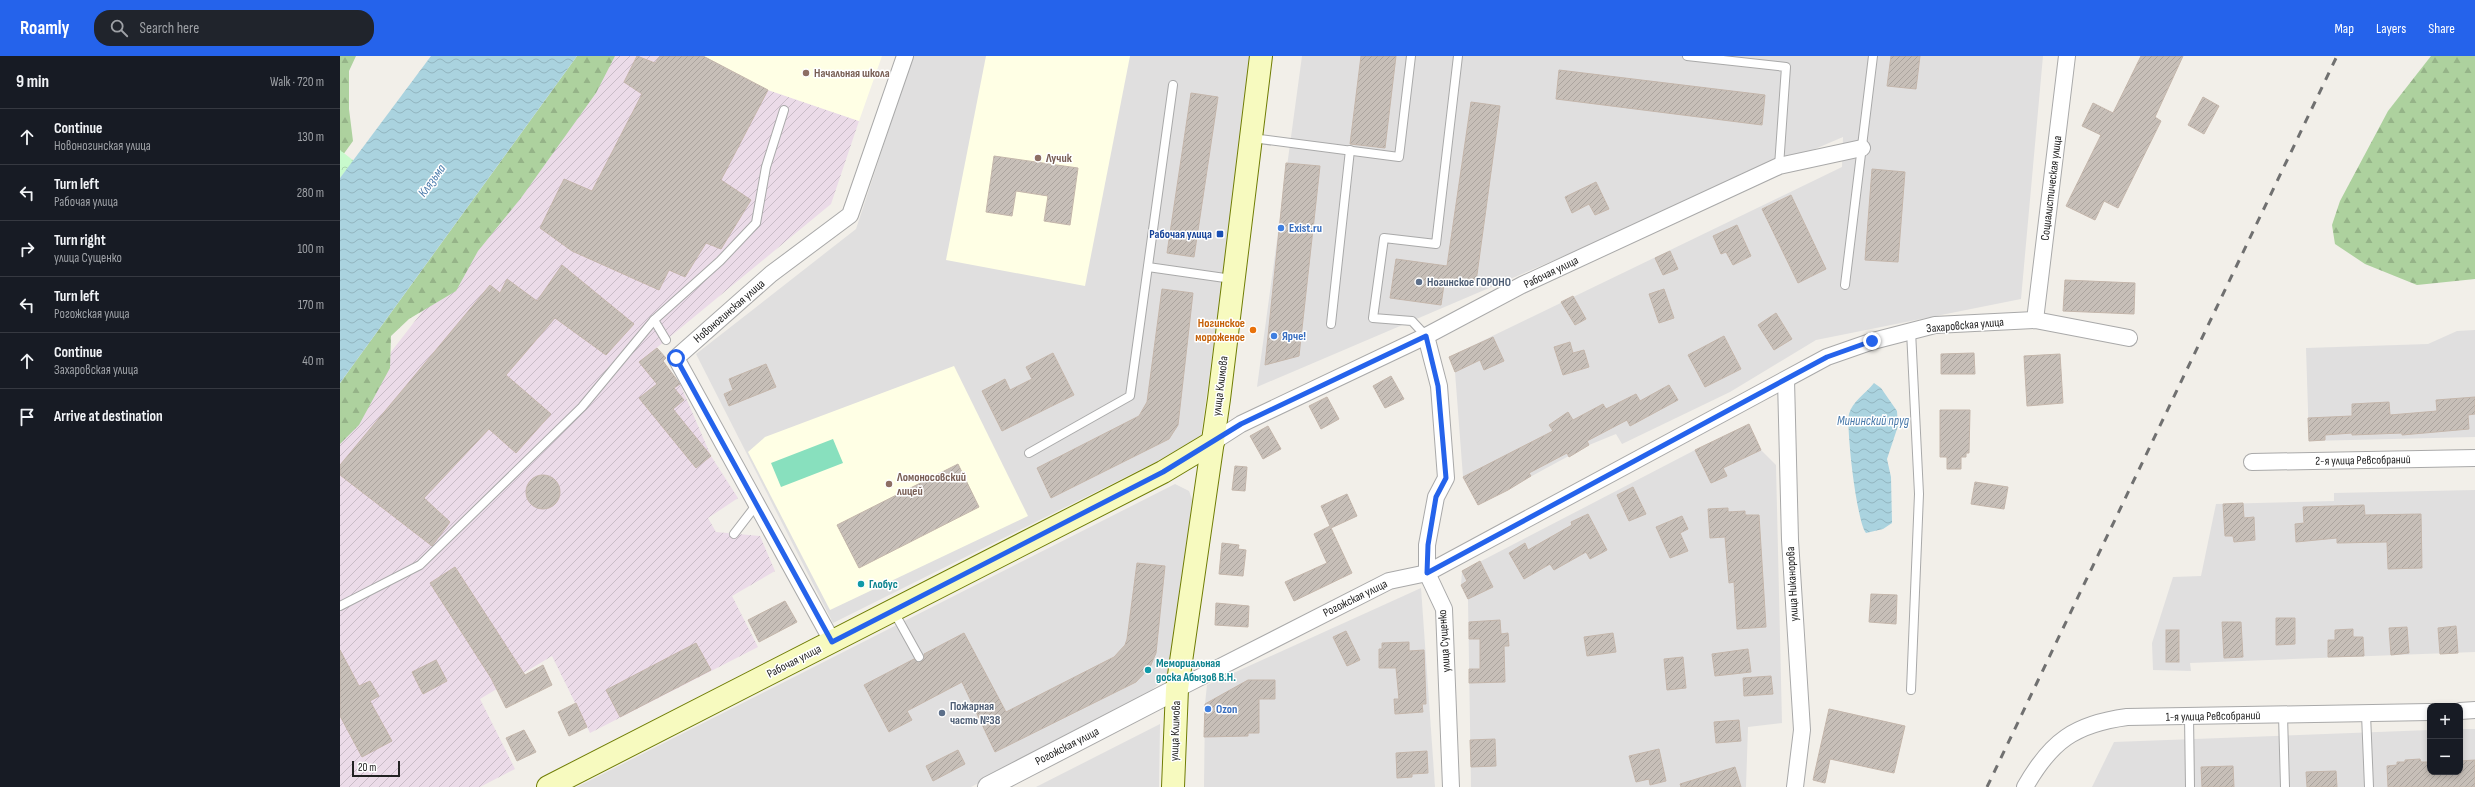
<!DOCTYPE html>
<html lang="en">
<head>
<meta charset="utf-8">
<style>
  :root { --surface:#171b24; --page:#20242c; --text:#f1f3f6; --muted:#9ea1a6; --line:#363941; --accent:#2563eb }
  body { margin:0; font-family:"Sofia Sans Condensed",sans-serif; background:var(--page); color:var(--text) }
  .controls { position:absolute; right:12px; bottom:12px; display:grid; overflow:hidden; border-radius:8px; box-shadow:0 2px 6px #0003 }
  .controls button { width:36px; height:36px; display:grid; place-items:center; padding:0; border:0; border-bottom:1px solid var(--line); background:var(--surface); color:var(--text); font:20px sans-serif }
  .scale { position:absolute; left:12px; bottom:10px; width:48px; box-sizing:border-box; padding-left:4px; border:2px solid #222; border-top:0; font-size:11px; line-height:14px; white-space:nowrap; color:#222; -webkit-text-stroke:3px #fff; paint-order:stroke }
  .stop { position:absolute; width:12px; height:12px; margin:-9px; border:3px solid #2563eb; border-radius:50%; background:#fff }
  .stop.end { background:#2563eb; border-color:#fff; box-shadow:0 1px 4px #0008 }
  .list { margin:0; padding:0; list-style:none }
  h2 { display:flex; justify-content:space-between; align-items:center; height:52px; margin:0; padding:0 16px; font-size:17px }
  h2 small { font-size:13px; font-weight:400; color:var(--muted) }
  .list li { display:grid; grid-template-columns:26px 1fr auto; gap:12px; align-items:center; box-sizing:border-box; height:56px; padding:0 16px; border-top:1px solid var(--line) }
  .list b { display:block; font-size:15px; white-space:nowrap }
  .list p { margin:0; font-size:13px; white-space:nowrap; color:var(--muted) }
  .list em { font-size:13px; font-style:normal; color:var(--muted) }
  .icon { flex:none; width:22px; height:22px; fill:none; stroke:currentColor; stroke-width:2; stroke-linecap:round; stroke-linejoin:round }
  .map { position:relative; flex:none; width:2135px; height:731px; overflow:hidden }
  header { display:flex; align-items:center; gap:24px; box-sizing:border-box; height:56px; padding:0 20px; background:var(--accent); color:#fff }
  header strong { font-size:19px }
  nav { display:flex; gap:22px; margin-inline-start:auto; font-size:14px }
  .search { width:280px; height:36px; background:var(--page); display:flex; align-items:center; gap:10px; box-sizing:border-box; padding:0 14px; border-radius:16px; color:var(--muted); font-size:15px }
  main { display:flex }
  aside { flex:1; background:var(--surface) }
  .map>svg:first-child { display:block }
  .residential { fill:#e0dfdf }
  .industrial { fill:url(#industrial-furrows) }
  .education { fill:#ffffe5 }
  .forest { fill:url(#forest-firs) }
  .park { fill:url(#park-crowns) }
  .pitch { fill:#88e0be }
  .water { fill:url(#water-waves) }
  .building { fill:url(#building-hatch); stroke:#c4b6ab }
  .lines { fill:none; stroke-linecap:round; stroke-linejoin:round }
  .service-casing { stroke:#a9a9a9; stroke-width:10 }
  .minor-casing { stroke:#a9a9a9; stroke-width:18 }
  .tertiary-casing { stroke:#a9a9a9; stroke-width:22 }
  .secondary-casing { stroke:#707d05; stroke-width:24 }
  .service { stroke:#fff; stroke-width:8 }
  .minor { stroke:#fff; stroke-width:16 }
  .tertiary { stroke:#fff; stroke-width:20 }
  .secondary { stroke:#f7fabf; stroke-width:22 }
  .rail { stroke:#707070; stroke-width:3; stroke-dasharray:8 8; stroke-linecap:butt }
  .route { stroke:#2563eb; stroke-width:5 }
  .education-dot { fill:#8d6e63; stroke:#fff; stroke-width:1.5 }
  .shop-dot { fill:#3f7fe0; stroke:#fff; stroke-width:1.5 }
  .transit-dot { fill:#1a4fb4; stroke:#fff; stroke-width:1.5 }
  .service-dot { fill:#5c6f8a; stroke:#fff; stroke-width:1.5 }
  .food-dot { fill:#e8710a; stroke:#fff; stroke-width:1.5 }
  .culture-dot { fill:#0f9aa8; stroke:#fff; stroke-width:1.5 }
  .labels { text-anchor:middle; stroke-width:3; stroke-linejoin:round; paint-order:stroke }
  .education-label { font-size:12px; font-weight:bold; fill:#785e54; stroke:#fff; text-anchor:start }
  .street-label { font-size:12px; fill:#222; stroke:#fff }
  .shop-label { font-size:12px; font-weight:bold; fill:#366cbe; stroke:#fff; text-anchor:start }
  .transit-label { font-size:12px; font-weight:bold; fill:#164399; stroke:#fff; text-anchor:end }
  .service-label { font-size:12px; font-weight:bold; fill:#4e5e75; stroke:#fff; text-anchor:start }
  .food-label { font-size:12px; font-weight:bold; fill:#c56008; stroke:#fff; text-anchor:end }
  .culture-label { font-size:12px; font-weight:bold; fill:#0d838f; stroke:#fff; text-anchor:start }
  .water-label { font-size:13px; font-style:italic; fill:#4a7aab; stroke:#fff }
</style>
</head>
<body>
<header>
<strong>Roamly</strong>
<div class="search"><svg class="icon" aria-label="search" viewBox="0 0 24 24"><circle cx="10" cy="10" r="6"/><path d="M15 15l6 6"/></svg>Search here</div>
<nav><a>Map</a><a>Layers</a><a>Share</a></nav>
</header>
<main>
<aside>
<h2>9 min<small>Walk · 720 m</small></h2>
<ul class="list">
<li><svg class="icon" aria-label="ahead" viewBox="0 0 24 24"><path d="M12 20V5M6 11l6-6 6 6"/></svg><div><b>Continue</b><p>Новоногинская улица</p></div><em>130 m</em></li>
<li><svg class="icon" aria-label="left" viewBox="0 0 24 24"><path d="M17 20v-9H6M10 6l-5 5 5 5"/></svg><div><b>Turn left</b><p>Рабочая улица</p></div><em>280 m</em></li>
<li><svg class="icon" aria-label="right" viewBox="0 0 24 24"><path d="M7 20v-9h11M14 6l5 5-5 5"/></svg><div><b>Turn right</b><p>улица Сущенко</p></div><em>100 m</em></li>
<li><svg class="icon" aria-label="left" viewBox="0 0 24 24"><path d="M17 20v-9H6M10 6l-5 5 5 5"/></svg><div><b>Turn left</b><p>Рогожская улица</p></div><em>170 m</em></li>
<li><svg class="icon" aria-label="ahead" viewBox="0 0 24 24"><path d="M12 20V5M6 11l6-6 6 6"/></svg><div><b>Continue</b><p>Захаровская улица</p></div><em>40 m</em></li>
<li><svg class="icon" aria-label="arrive" viewBox="0 0 24 24"><path d="M6 21V4h12l-3 4 3 4H6"/></svg><div><b>Arrive at destination</b></div></li>
</ul>
</aside>
<div class="map">
<svg width="2135" height="731" viewBox="0 0 2135 731">
  <defs>
    <pattern id="industrial-furrows" width="10" height="10" patternUnits="userSpaceOnUse"><rect width="10" height="10" fill="#ebdbe8"/><path d="M-1 1l2-2M0 10L10 0M9 11l2-2" fill="none" stroke="#c9bcc7"/></pattern>
    <pattern id="forest-firs" width="22" height="20" patternUnits="userSpaceOnUse"><rect width="22" height="20" fill="#add19e"/><path d="M5 1l3.5 6h-7zM16 11l3.5 6h-7z" fill="#95b388"/></pattern>
    <pattern id="park-crowns" width="20" height="18" patternUnits="userSpaceOnUse"><rect width="20" height="18" fill="#c8facc"/><path d="M2 6a3 3 0 1 1 6 0M12 15a3 3 0 1 1 6 0" fill="none" stroke="#acd6af"/></pattern>
    <pattern id="water-waves" width="16" height="10" patternUnits="userSpaceOnUse"><rect width="16" height="10" fill="#aad3df"/><path d="M0 5q4-4 8 0t8 0" fill="none" stroke="#92b5bf"/></pattern>
    <pattern id="building-hatch" width="6" height="6" patternUnits="userSpaceOnUse"><rect width="6" height="6" fill="#c7bfb8"/><path d="M-1 1l2-2M0 6l6-6M5 7l2-2" fill="none" stroke="#aba49e"/></pattern>
  </defs>
  <rect width="100%" height="100%" fill="#f2efe9"/>
  <g class="residential">
    <polygon points="573,0 914,0 861,380 852,388 493,567 356,298 516,173"/>
    <polygon points="962,0 1703,0 1681,243 1476,284 1390,336 1282,388 1276,378 1249,389 1138,449 1123,421 1115,316 1109,301 1502,111 1503,81 917,331"/>
    <polygon points="2135,274 2135,381 1969,385 1966,292 2088,288 2117,275"/>
    <polygon points="1409,368 1421,394 1436,409 1442,667 1408,671 1406,731 1131,731 1128,544 1121,529 1122,515 1355,394"/>
    <polygon points="835,428 849,435 853,446 830,618 806,639 757,667 631,731 237,731"/>
    <polygon points="2135,434 2135,596 1850,607 1851,615 1813,614 1812,587 1833,521 1861,520 1876,448 1994,445 1994,437"/>
    <polygon points="1081,532 1095,731 864,731 865,648 867,629"/>
    <polygon points="820,668 819,731 696,731"/>
    <polygon points="2120,673 2135,673 2135,731 1752,731 1774,686 2090,674 2090,716 2120,716"/>
  </g>
  <polygon class="industrial" points="246,0 363,0 428,34 519,65 491,148 314,294 340,328 371,400 398,442 368,462 376,476 420,480 435,515 392,540 418,591 250,677 212,600 140,643 175,713 140,731 0,731 0,362 143,177"/>
  <g class="education">
    <polygon points="363,0 542,0 519,65 428,34"/>
    <polygon points="646,0 790,0 745,230 606,204"/>
    <polygon points="614,310 688,460 490,554 408,396 425,381"/>
  </g>
  <g class="forest">
    <polygon points="0,0 16,0 9,15 9,53 13,85 0,103"/>
    <polygon points="237,0 275,0 256,37 181,142 138,195 116,235 69,263 51,280 50,312 19,369 0,388 0,327"/>
    <polygon points="2091,0 2135,0 2135,223 2077,229 2025,208 1995,188 1992,169 2000,145 2048,55"/>
  </g>
  <polygon class="park" points="0,94 14,105 0,122"/>
  <polygon class="pitch" points="493,383 503,407 441,431 431,407"/>
  <g class="water">
    <polygon points="91,0 237,0 0,327 0,122"/>
    <path d="M1534 327 1541 332 1557 355 1558 370 1547 403 1551 421 1552 467 1543 473 1526 477C1517 467 1506 374 1509 358 1512 346 1526 337 1534 327Z"/>
  </g>
  <g class="building">
    <polygon points="297,0 315,7 320,0 363,0 428,34 381,124 411,144 381,193 366,187 345,221 329,214 319,234 232,195 200,172 224,123 252,135 302,38 284,26"/>
    <polygon points="1021,0 1056,0 1045,92 1010,88"/>
    <polygon points="1551,0 1580,0 1576,33 1547,30"/>
    <polygon points="1801,0 1843,0 1815,61 1821,65 1778,152 1764,145 1755,164 1726,150 1761,79 1742,70 1753,47 1773,57"/>
    <polygon points="1219,14 1425,39 1422,69 1216,43"/>
    <polygon points="851,37 878,41 854,201 827,197"/>
    <polygon points="1863,41 1879,50 1864,78 1848,69"/>
    <polygon points="1131,46 1160,50 1136,226 1105,222 1101,249 1050,242 1056,203 1107,210"/>
    <polygon points="654,100 738,112 730,169 704,165 708,140 676,135 672,160 646,156"/>
    <polygon points="946,107 980,110 959,300 925,309"/>
    <polygon points="1532,113 1565,116 1558,206 1525,204"/>
    <polygon points="1256,126 1269,153 1255,159 1249,148 1232,157 1225,141"/>
    <polygon points="1451,139 1486,213 1458,227 1422,153"/>
    <polygon points="1397,169 1411,200 1393,209 1386,196 1381,198 1373,180"/>
    <polygon points="1330,195 1338,213 1323,219 1315,202"/>
    <polygon points="222,209 294,268 266,299 215,262 166,319 211,358 176,397 149,373 84,442 110,466 92,490 0,419 0,409 150,229 160,237 167,223 197,245"/>
    <polygon points="1725,224 1795,227 1794,258 1723,255"/>
    <polygon points="822,233 853,237 838,369 829,383 711,442 697,412 799,360 807,346"/>
    <polygon points="1324,233 1334,262 1319,267 1309,238"/>
    <polygon points="1233,240 1246,263 1235,269 1221,246"/>
    <polygon points="1436,257 1452,283 1434,294 1418,269"/>
    <polygon points="1384,280 1401,313 1365,331 1348,299"/>
    <polygon points="1153,281 1164,305 1144,314 1140,304 1115,316 1109,301"/>
    <polygon points="1230,286 1233,297 1244,294 1249,311 1223,319 1214,291"/>
    <polygon points="317,292 326,302 323,305 340,328 334,332 344,344 333,353 371,400 356,412 299,342 317,328 299,306"/>
    <polygon points="713,297 734,339 662,375 642,335 665,323 670,334 692,323 686,311"/>
    <polygon points="1634,297 1635,318 1601,318 1601,298"/>
    <polygon points="1720,298 1723,347 1687,350 1684,300"/>
    <polygon points="426,308 436,331 389,350 384,338 393,334 389,323"/>
    <polygon points="1051,320 1064,343 1045,352 1033,330"/>
    <polygon points="1329,329 1338,344 1290,370 1287,364 1247,385 1249,389 1229,401 1227,397 1189,417 1191,420 1168,434 1138,449 1123,421 1213,375 1209,369 1228,356 1233,364 1263,348 1266,353 1296,338 1300,345"/>
    <polygon points="987,341 999,363 981,373 969,350"/>
    <polygon points="2135,341 2135,358 2128,359 2129,373 2062,379 2062,377 2012,379 2012,377 1985,379 1985,384 1969,385 1968,362 2012,360 2012,348 2049,346 2050,359 2097,355 2096,344"/>
    <polygon points="1600,354 1630,354 1629,397 1626,397 1626,401 1621,401 1621,413 1607,413 1607,401 1600,401"/>
    <polygon points="1409,368 1421,394 1383,412 1387,420 1371,427 1355,394"/>
    <polygon points="928,370 941,393 923,403 910,380"/>
    <polygon points="618,408 639,451 519,512 497,469"/>
    <polygon points="895,410 907,411 905,435 892,434"/>
    <circle cx="203" cy="436" r="17"/>
    <polygon points="1635,426 1668,431 1664,453 1631,448"/>
    <polygon points="1293,431 1306,458 1289,465 1277,439"/>
    <polygon points="1007,438 1017,460 991,472 1012,517 954,545 945,526 987,507 974,478 990,470 981,450"/>
    <polygon points="1903,447 1904,462 1914,461 1915,484 1894,486 1893,480 1885,480 1883,448"/>
    <polygon points="2024,449 2025,459 2081,458 2082,512 2048,513 2047,486 1997,487 1997,482 1956,486 1955,468 1964,467 1963,451"/>
    <polygon points="1388,452 1388,456 1405,455 1405,459 1419,459 1426,571 1397,573 1394,526 1389,527 1385,481 1370,482 1368,453"/>
    <polygon points="1248,458 1267,494 1250,503 1246,496 1214,514 1210,508 1184,523 1169,497 1185,487 1188,494 1232,469 1231,466"/>
    <polygon points="1342,460 1348,473 1340,477 1348,495 1330,502 1316,471"/>
    <polygon points="882,487 899,489 898,493 906,494 903,520 879,518"/>
    <polygon points="1140,505 1153,531 1128,543 1121,529 1127,525 1122,515"/>
    <polygon points="797,507 825,510 816,597 810,611 796,626 655,696 622,626 567,655 572,664 549,676 524,629 574,603 581,606 584,601 584,598 624,577 666,656 774,601 785,589 787,583"/>
    <polygon points="115,511 185,619 203,609 212,629 166,652 151,622 90,527"/>
    <polygon points="1531,538 1557,539 1556,568 1529,566"/>
    <polygon points="445,545 457,566 419,586 408,564"/>
    <polygon points="876,547 909,550 908,571 875,569"/>
    <polygon points="1936,562 1955,562 1955,588 1936,589"/>
    <polygon points="1160,564 1161,578 1168,577 1169,590 1164,590 1165,626 1129,627 1129,613 1140,613 1140,583 1129,583 1129,566"/>
    <polygon points="1882,566 1901,566 1903,601 1884,602"/>
    <polygon points="2116,570 2118,597 2100,598 2098,572"/>
    <polygon points="2067,571 2069,597 2051,599 2049,572"/>
    <polygon points="2013,573 2013,581 2023,581 2024,600 1988,601 1988,584 1995,584 1995,574"/>
    <rect x="1826" y="574" width="13" height="32"/>
    <polygon points="1006,575 1020,604 1007,610 993,581"/>
    <polygon points="1273,577 1276,596 1247,600 1244,581"/>
    <polygon points="1069,586 1069,595 1084,594 1086,648 1082,648 1083,656 1055,658 1054,643 1059,643 1056,612 1039,612 1039,593 1042,593 1042,587"/>
    <polygon points="356,587 371,614 280,661 266,634"/>
    <polygon points="1408,593 1411,616 1375,620 1372,598"/>
    <polygon points="0,594 19,630 30,625 39,640 30,645 52,685 22,701 0,660"/>
    <polygon points="1343,601 1346,632 1327,634 1324,603"/>
    <polygon points="96,604 107,625 83,638 72,616"/>
    <polygon points="1431,620 1433,638 1404,640 1403,622"/>
    <polygon points="908,624 935,624 935,643 919,643 919,677 908,677 908,680 864,681 865,648"/>
    <polygon points="236,647 247,671 229,680 218,656"/>
    <polygon points="1489,653 1565,670 1554,717 1490,703 1485,727 1473,724"/>
    <polygon points="1399,664 1401,685 1376,687 1374,666"/>
    <polygon points="184,674 196,696 177,705 166,682"/>
    <polygon points="1155,683 1156,710 1131,711 1130,684"/>
    <polygon points="1319,693 1326,725 1310,729 1309,723 1296,726 1289,700"/>
    <polygon points="618,694 625,708 593,725 586,710"/>
    <polygon points="1087,695 1088,717 1072,718 1072,721 1057,722 1056,697"/>
    <polygon points="2080,703 2081,706 2088,706 2090,716 2120,716 2120,705 2135,704 2135,731 2048,731 2047,710 2057,709 2057,706 2065,706 2065,704"/>
    <polygon points="1893,710 1894,731 1862,731 1861,711"/>
    <polygon points="1395,711 1401,731 1341,731 1340,728"/>
    <polygon points="1996,715 1997,731 1967,731 1966,716"/>
  </g>
  <g class="lines">
    <defs>
      <g id="service">
        <polyline points="1347,0 1446,11 1439,110"/>
        <polyline points="912,82 1059,101 1071,0"/>
        <polyline points="808,211 892,223"/>
        <polyline points="1505,229 1533,0"/>
        <polyline points="991,268 1010,94"/>
        <polyline points="1571,275 1579,438 1571,634"/>
        <polyline points="1086,280 1072,265 1033,262 1044,182 1096,188 1118,0"/>
        <polyline points="326,284 314,264 380,205 416,167 426,111 444,54"/>
        <polyline points="689,397 790,340 833,29"/>
        <polyline points="394,478 417,448"/>
        <polyline points="0,550 80,509 242,351 314,264"/>
        <polyline points="554,556 579,601"/>
        <polyline points="2026,658 2029,731"/>
        <polyline points="1943,659 1945,731"/>
        <polyline points="1849,660 1850,731"/>
      </g>
      <g id="minor">
        <polyline points="1695,264 1727,0"/>
        <polyline points="1086,280 1099,330 1106,422 1096,441 1087,489 1087,517 1104,553 1111,731"/>
        <polyline points="1446,324 1450,484 1462,674 1455,731"/>
        <polyline points="873,386 901,368 1086,280 1182,229 1439,110 1522,92"/>
        <polyline points="1912,406 2135,402"/>
        <polyline points="492,585 336,302 431,218 510,159 565,0"/>
        <polyline points="837,633 1049,525 1087,517 1487,301 1533,285 1595,269 1695,264 1789,282"/>
        <polyline points="2120,655 2135,654"/>
        <path d="M1685 731C1711 685 1735 668 1787 661L2090 656"/>
      </g>
      <polyline id="tertiary" points="648,731 837,633"/>
      <g id="secondary">
        <polyline points="208,731 823,416 873,386"/>
        <polyline points="833,731 837,633 879,343 921,0"/>
      </g>
    </defs>
    <use href="#service" class="service-casing"/>
    <use href="#minor" class="minor-casing"/>
    <use href="#tertiary" class="tertiary-casing"/>
    <use href="#secondary" class="secondary-casing"/>
    <use href="#service" class="service"/>
    <use href="#minor" class="minor"/>
    <use href="#tertiary" class="tertiary"/>
    <use href="#secondary" class="secondary"/>
    <polyline class="rail" points="1647,731 1997,0"/>
  </g>
  <g class="lines">
    <polyline class="route" points="336,302 492,586 823,416 901,368 1086,280 1098,330 1106,422 1096,441 1088,489 1087,517 1487,301 1532,285"/>
  </g>
  <g class="education-dot">
    <circle cx="466" cy="17" r="4"/>
    <circle cx="698" cy="102" r="4"/>
    <circle cx="549" cy="428" r="4"/>
  </g>
  <g class="shop-dot">
    <circle cx="941" cy="172" r="4"/>
    <circle cx="934" cy="280" r="4"/>
    <circle cx="868" cy="653" r="4"/>
  </g>
  <rect class="transit-dot" x="876" y="174" width="8" height="8" rx="2"/>
  <g class="service-dot">
    <circle cx="1079" cy="226" r="4"/>
    <circle cx="602" cy="657" r="4"/>
  </g>
  <circle class="food-dot" cx="913" cy="274" r="4"/>
  <g class="culture-dot">
    <circle cx="521" cy="528" r="4"/>
    <circle cx="808" cy="614" r="4"/>
  </g>
  <g class="labels">
    <g class="education-label">
      <text x="474" y="21">Начальная школа</text>
      <text x="706" y="106">Лучик</text>
      <text x="557" y="425">Ломоносовский<tspan x="557" dy="14">лицей</tspan></text>
    </g>
    <g class="street-label">
      <text transform="translate(1711 132) rotate(-83)" y="4">Социалистическая улица</text>
      <text transform="translate(1211 216) rotate(-26)" y="4">Рабочая улица</text>
      <text transform="translate(389 255) rotate(-41)" y="4">Новоногинская улица</text>
      <text transform="translate(1625 269) rotate(-5)" y="4">Захаровская улица</text>
      <text transform="translate(880 330) rotate(-83)" y="4">улица Климова</text>
      <text transform="translate(2023 404) rotate(-1)" y="4">2-я улица Ревсобраний</text>
      <text transform="translate(1452 528) rotate(-93)" y="4">улица Никанорова</text>
      <text transform="translate(1015 542) rotate(-26)" y="4">Рогожская улица</text>
      <text transform="translate(1104 585) rotate(-94)" y="4">улица Сущенко</text>
      <text transform="translate(454 605) rotate(-27)" y="4">Рабочая улица</text>
      <text transform="translate(1873 660) rotate(-1)" y="4">1-я улица Ревсобраний</text>
      <text transform="translate(835 675) rotate(-88)" y="4">улица Климова</text>
      <text transform="translate(727 690) rotate(-27)" y="4">Рогожская улица</text>
    </g>
    <g class="shop-label">
      <text x="949" y="176">Exist.ru</text>
      <text x="942" y="284">Ярче!</text>
      <text x="876" y="657">Ozon</text>
    </g>
    <g class="transit-label">
      <text x="872" y="182">Рабочая улица</text>
    </g>
    <g class="service-label">
      <text x="1087" y="230">Ногинское ГОРОНО</text>
      <text x="610" y="654">Пожарная<tspan x="610" dy="14">часть №38</tspan></text>
    </g>
    <g class="food-label">
      <text x="905" y="271">Ногинское<tspan x="905" dy="14">мороженое</tspan></text>
    </g>
    <g class="culture-label">
      <text x="529" y="532">Глобус</text>
      <text x="816" y="611">Мемориальная<tspan x="816" dy="14">доска Абызов В.Н.</tspan></text>
    </g>
    <g class="water-label">
      <text transform="translate(91 124) rotate(-54)" y="5">Клязьма</text>
      <text x="1533" y="369">Мининский пруд</text>
    </g>
  </g>
</svg>
<div class="controls">
<button>+</button>
<button>−</button>
</div>
<div class="scale">20 m</div>
<div class="stop" style="left:336px;top:302px"></div>
<div class="stop end" style="left:1532px;top:285px"></div>
</div>
</main>
</body>
</html>
